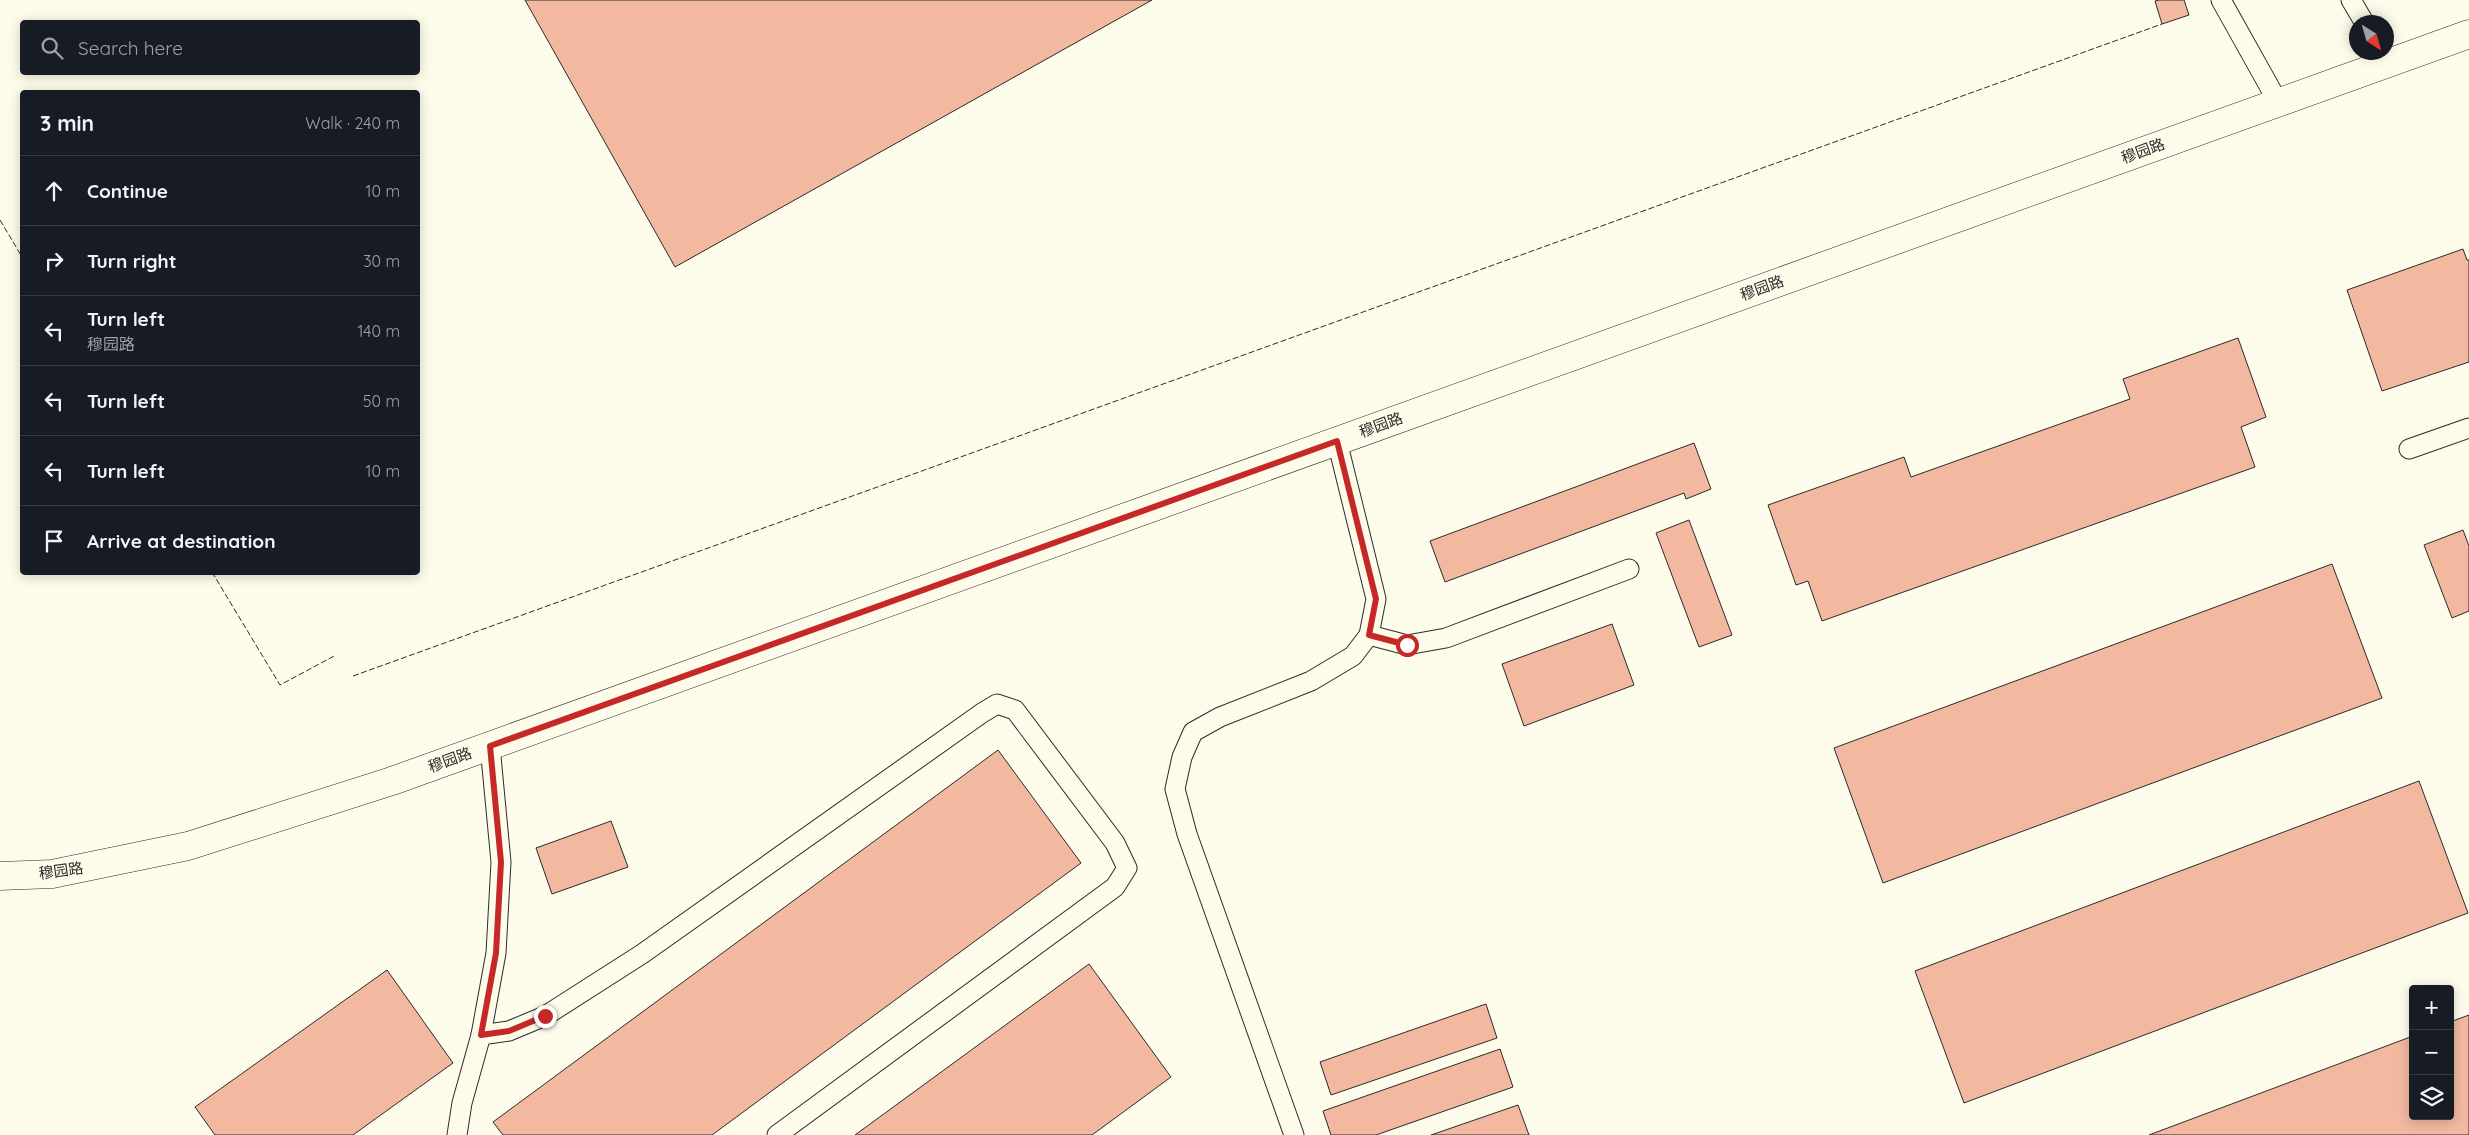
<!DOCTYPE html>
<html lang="en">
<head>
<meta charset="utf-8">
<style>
  :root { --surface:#171b24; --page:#20242c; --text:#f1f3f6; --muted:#9ea1a6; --line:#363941 }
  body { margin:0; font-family:Quicksand,"Noto Sans SC",sans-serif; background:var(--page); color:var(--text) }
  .controls { position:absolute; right:15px; bottom:15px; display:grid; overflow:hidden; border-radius:5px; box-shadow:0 2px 12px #0003 }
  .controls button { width:45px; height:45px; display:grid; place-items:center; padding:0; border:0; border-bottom:1px solid var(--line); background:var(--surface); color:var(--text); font:25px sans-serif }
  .compass { position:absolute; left:2349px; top:15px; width:45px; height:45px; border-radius:50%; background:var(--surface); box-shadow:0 2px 12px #0003; rotate:143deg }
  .stop { position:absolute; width:15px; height:15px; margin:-11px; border:4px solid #c62828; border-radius:50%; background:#fff }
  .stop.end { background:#c62828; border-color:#fff; box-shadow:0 1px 5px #0008 }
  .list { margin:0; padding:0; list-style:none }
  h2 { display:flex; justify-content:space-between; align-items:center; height:65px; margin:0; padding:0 20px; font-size:21px }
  h2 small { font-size:16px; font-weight:400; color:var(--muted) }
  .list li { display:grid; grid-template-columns:32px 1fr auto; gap:15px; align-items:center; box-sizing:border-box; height:70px; padding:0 20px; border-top:1px solid var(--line) }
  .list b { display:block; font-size:19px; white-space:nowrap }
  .list p { margin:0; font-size:16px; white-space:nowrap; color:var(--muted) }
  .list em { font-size:16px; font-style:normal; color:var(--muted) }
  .icon { flex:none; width:28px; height:28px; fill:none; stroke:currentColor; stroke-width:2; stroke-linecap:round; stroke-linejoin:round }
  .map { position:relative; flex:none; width:2469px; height:1135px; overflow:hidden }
  .search { position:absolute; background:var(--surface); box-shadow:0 2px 12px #0003; left:20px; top:20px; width:400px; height:55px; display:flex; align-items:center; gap:12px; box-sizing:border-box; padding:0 18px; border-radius:5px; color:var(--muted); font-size:19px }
  .panel { position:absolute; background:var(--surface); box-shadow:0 2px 12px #0003; left:20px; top:90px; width:400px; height:485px; border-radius:5px }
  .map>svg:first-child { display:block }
  .building { fill:#f2b8a0; stroke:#2b2b2b }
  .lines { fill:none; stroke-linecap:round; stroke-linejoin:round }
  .lane-casing { stroke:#2b2b2b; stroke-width:21 }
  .street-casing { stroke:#2b2b2b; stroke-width:29 }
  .lane { stroke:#fdfbea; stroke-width:19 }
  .street { stroke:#fdfbea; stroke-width:28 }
  .fence { stroke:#2b2b2b; stroke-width:1; stroke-dasharray:6 2.5; stroke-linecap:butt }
  .route { stroke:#c62828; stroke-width:6 }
  .labels { text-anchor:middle; stroke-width:4; stroke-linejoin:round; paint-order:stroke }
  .street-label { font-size:15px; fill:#2b2b2b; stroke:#fdfbea }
</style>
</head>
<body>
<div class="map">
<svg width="2469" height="1135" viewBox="0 0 2469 1135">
  <rect width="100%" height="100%" fill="#fdfbea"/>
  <g class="building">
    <polygon points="525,0 1152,0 675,267"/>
    <polygon points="2159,0 2184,0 2189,15 2162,24 2155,1"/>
    <polygon points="2463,249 2467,260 2469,260 2469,362 2382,391 2347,290"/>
    <polygon points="2238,338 2266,417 2241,427 2255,467 1822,621 1808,581 1796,585 1768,505 1904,457 1911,477 2130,399 2123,379"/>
    <polygon points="1694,443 1711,489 1686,499 1684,493 1445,582 1430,541"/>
    <polygon points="1689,520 1732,635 1699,647 1656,533"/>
    <polygon points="2463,530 2469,546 2469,611 2452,618 2424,545"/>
    <polygon points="2332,564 2382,698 1883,883 1834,748"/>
    <polygon points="1612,624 1634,685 1524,726 1502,664"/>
    <polygon points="998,750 1081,863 712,1135 503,1135 493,1122"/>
    <polygon points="2419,781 2468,913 1964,1103 1915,971"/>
    <polygon points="611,821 628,867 552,894 536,848"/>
    <polygon points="1089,964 1171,1077 1092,1135 855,1135"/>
    <polygon points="387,970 453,1063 353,1135 215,1135 195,1107"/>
    <polygon points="1486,1004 1497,1038 1331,1095 1320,1062"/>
    <polygon points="2469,1015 2469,1135 2149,1135 2413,1036 2413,1116 2450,1116 2450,1022"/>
    <polygon points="1500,1049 1513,1087 1376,1135 1331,1135 1323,1111"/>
    <polygon points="1518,1105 1529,1135 1431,1135"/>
  </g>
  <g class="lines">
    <defs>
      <g id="lane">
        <polyline points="2221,0 2278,102"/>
        <polyline points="2351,0 2364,22"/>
        <polyline points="2409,449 2469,428"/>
        <polyline points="1369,635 1407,645 1446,638 1629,569"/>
        <polyline points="481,1035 509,1031 545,1016 642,954 982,713 997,704 1015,710 1115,843 1127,868 1115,887 777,1135"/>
        <polyline points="457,1135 462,1103 481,1035 496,953 501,862 490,746"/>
        <polyline points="1294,1135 1187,834 1175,789 1182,757 1193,732 1220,717 1311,681 1353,656 1369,635 1376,599 1337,441"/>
      </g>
      <polyline id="street" points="0,876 52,874 188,846 392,781 2469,34"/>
    </defs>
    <use href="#lane" class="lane-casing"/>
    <use href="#street" class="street-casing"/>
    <use href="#lane" class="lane"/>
    <use href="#street" class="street"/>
    <g class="fence">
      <polyline points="0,220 22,257"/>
      <polyline points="212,572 280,685 336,655"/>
      <polyline points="353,676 2162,24"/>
    </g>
  </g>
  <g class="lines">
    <polyline class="route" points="545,1016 509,1031 481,1035 496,953 501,862 490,746 1337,441 1376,599 1369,635 1407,645"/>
  </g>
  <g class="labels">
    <g class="street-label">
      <text transform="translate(2143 151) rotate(-20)" y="5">穆园路</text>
      <text transform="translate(1762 288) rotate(-20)" y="5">穆园路</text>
      <text transform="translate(1381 425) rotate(-20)" y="5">穆园路</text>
      <text transform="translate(450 760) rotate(-20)" y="5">穆园路</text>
      <text transform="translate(61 871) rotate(-8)" y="5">穆园路</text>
    </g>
  </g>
</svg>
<div class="controls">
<button>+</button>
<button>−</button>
<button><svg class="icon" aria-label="layers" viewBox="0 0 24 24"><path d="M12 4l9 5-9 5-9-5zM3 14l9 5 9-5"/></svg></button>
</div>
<svg class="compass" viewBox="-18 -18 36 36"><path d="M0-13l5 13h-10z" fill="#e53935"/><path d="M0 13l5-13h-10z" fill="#9ea1a6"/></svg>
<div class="stop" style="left:1407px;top:645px"></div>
<div class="stop end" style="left:545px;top:1016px"></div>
<div class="search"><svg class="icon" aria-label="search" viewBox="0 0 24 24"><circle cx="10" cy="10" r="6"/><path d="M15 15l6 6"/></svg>Search here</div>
<section class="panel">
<h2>3 min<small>Walk · 240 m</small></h2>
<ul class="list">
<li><svg class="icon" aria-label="ahead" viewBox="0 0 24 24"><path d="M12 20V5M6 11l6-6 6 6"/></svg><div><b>Continue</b></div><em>10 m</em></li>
<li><svg class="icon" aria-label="right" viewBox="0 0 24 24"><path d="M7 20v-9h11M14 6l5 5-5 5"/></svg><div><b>Turn right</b></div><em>30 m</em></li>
<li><svg class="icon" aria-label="left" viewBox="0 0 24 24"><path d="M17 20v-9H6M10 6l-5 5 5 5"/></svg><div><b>Turn left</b><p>穆园路</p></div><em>140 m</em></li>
<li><svg class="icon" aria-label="left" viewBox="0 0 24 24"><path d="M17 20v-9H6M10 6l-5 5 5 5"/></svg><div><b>Turn left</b></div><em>50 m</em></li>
<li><svg class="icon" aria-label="left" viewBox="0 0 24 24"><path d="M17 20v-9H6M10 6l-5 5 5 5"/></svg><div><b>Turn left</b></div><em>10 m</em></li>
<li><svg class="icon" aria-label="arrive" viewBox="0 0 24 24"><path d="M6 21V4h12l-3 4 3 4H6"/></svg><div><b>Arrive at destination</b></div></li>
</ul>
</section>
</div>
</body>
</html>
